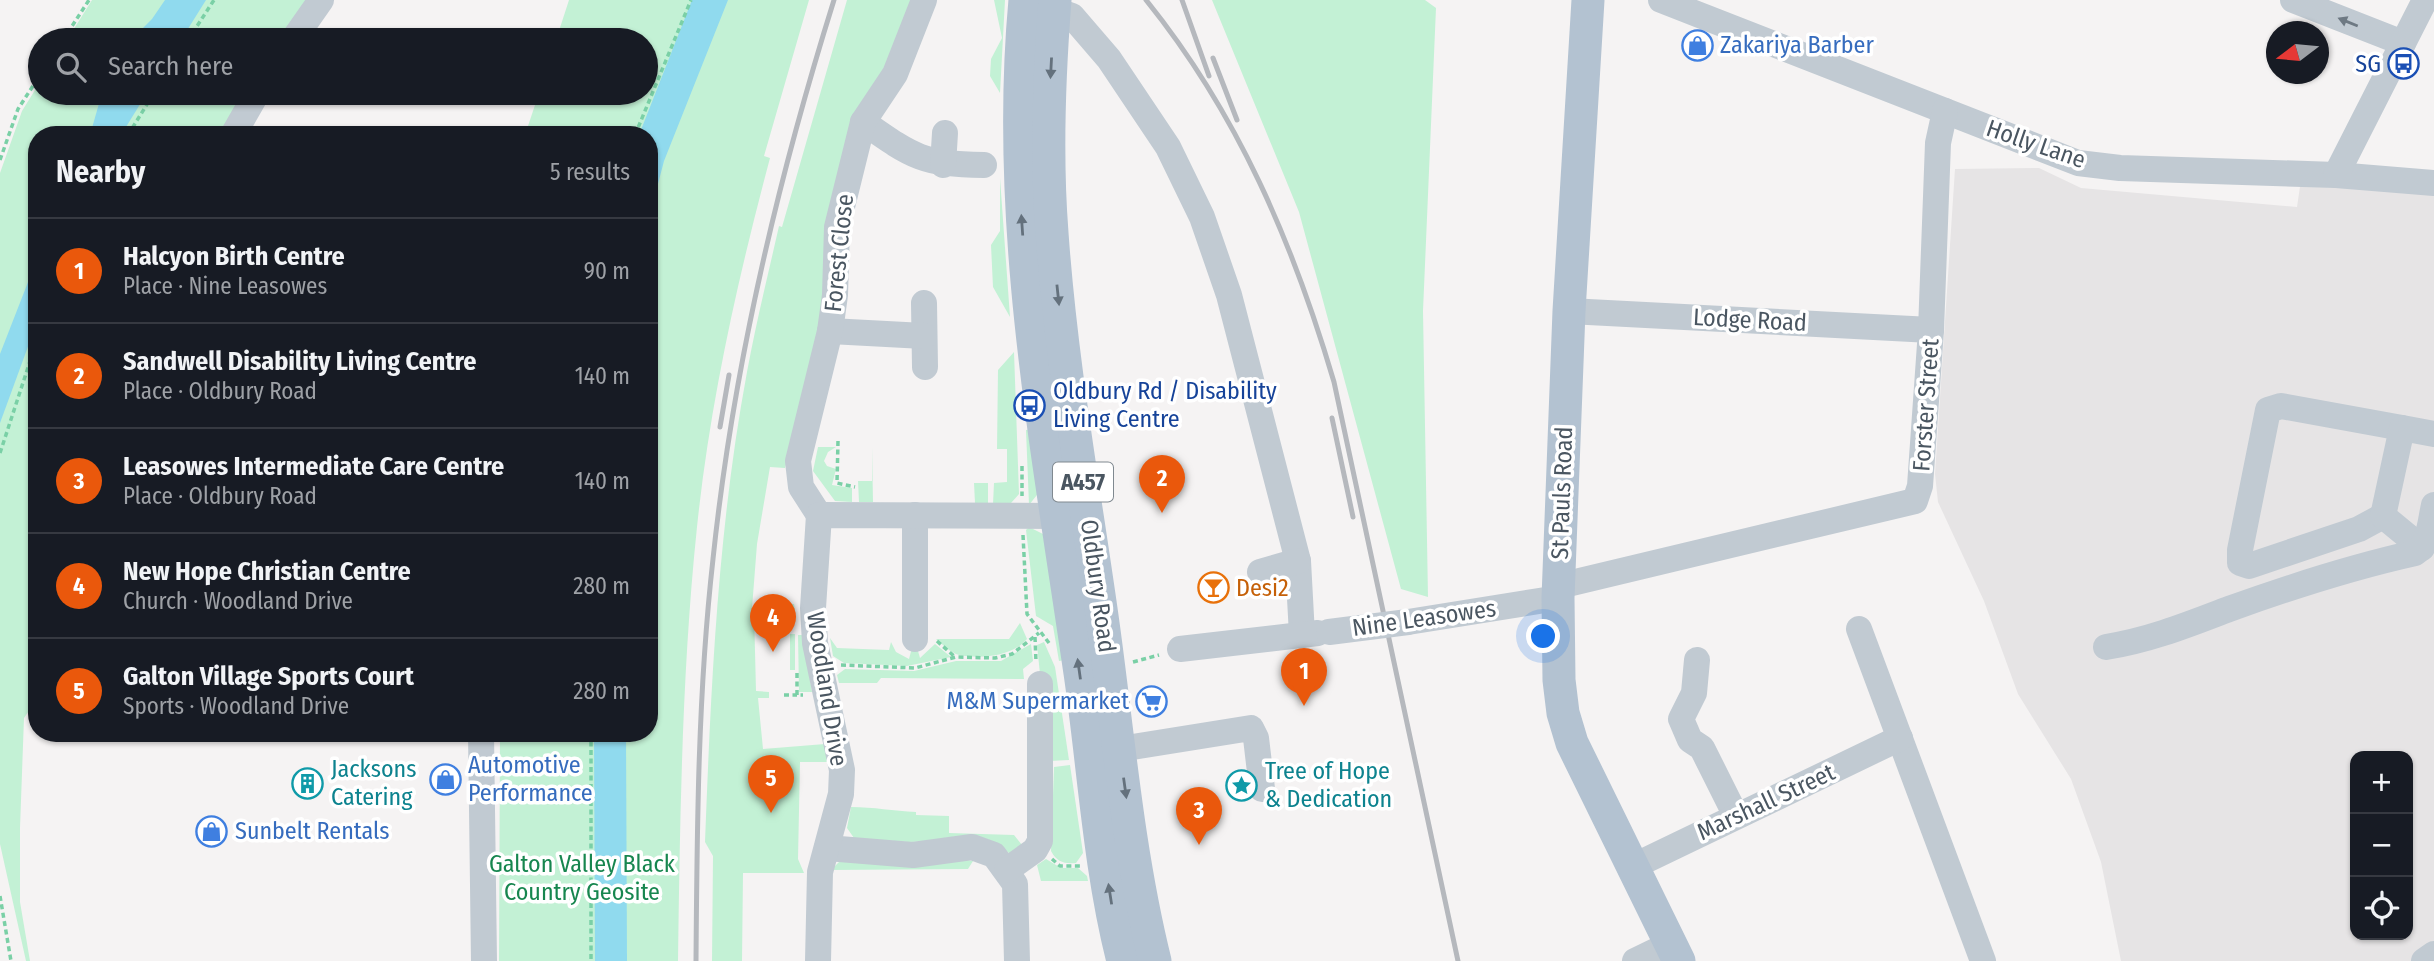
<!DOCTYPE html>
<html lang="en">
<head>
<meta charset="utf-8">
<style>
  :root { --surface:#171b24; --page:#242831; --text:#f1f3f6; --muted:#9ea1a6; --line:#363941; --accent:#ea580c }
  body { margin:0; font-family:"Fira Sans Condensed",sans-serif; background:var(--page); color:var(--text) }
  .controls { position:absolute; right:21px; bottom:21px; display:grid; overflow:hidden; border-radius:14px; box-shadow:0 2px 5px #0004 }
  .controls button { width:63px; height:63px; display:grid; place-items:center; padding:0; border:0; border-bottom:2px solid var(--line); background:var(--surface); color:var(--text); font:35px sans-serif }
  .compass { position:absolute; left:2266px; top:21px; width:63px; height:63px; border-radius:50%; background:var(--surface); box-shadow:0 2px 5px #0004; rotate:254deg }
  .you { position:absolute; left:1544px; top:637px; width:24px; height:24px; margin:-18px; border:5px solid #fff; border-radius:50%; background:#1a73e8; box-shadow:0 0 0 10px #1a73e833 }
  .badge { display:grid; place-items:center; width:46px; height:46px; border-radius:50%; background:var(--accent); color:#fff; font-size:23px; font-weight:700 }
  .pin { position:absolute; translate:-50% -58px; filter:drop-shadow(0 2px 4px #0008) }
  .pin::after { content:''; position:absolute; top:37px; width:24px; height:21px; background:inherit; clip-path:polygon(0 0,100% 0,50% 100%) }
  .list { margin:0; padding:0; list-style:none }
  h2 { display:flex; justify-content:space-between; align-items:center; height:91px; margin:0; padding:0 28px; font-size:30px }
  h2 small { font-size:23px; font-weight:400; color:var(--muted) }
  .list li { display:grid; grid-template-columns:46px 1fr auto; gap:21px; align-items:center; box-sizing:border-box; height:105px; padding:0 28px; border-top:2px solid var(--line) }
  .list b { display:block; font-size:26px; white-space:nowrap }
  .list p { margin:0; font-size:23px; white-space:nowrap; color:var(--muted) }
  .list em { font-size:23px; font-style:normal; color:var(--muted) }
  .icon { flex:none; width:38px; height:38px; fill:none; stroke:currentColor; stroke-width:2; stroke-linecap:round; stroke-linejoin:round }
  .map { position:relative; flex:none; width:2434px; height:961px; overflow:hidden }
  .search { position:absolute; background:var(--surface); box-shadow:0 2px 5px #0004; left:28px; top:28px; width:630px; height:77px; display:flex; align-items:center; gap:18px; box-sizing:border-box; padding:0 24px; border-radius:38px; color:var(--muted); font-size:26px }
  .panel { position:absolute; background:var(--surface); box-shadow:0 2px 5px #0004; left:28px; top:126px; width:630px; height:616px; border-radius:28px }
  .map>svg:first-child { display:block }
  .education { fill:#e6e4e5; fill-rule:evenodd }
  .green { fill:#c3f1d5 }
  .water { fill:#90daee }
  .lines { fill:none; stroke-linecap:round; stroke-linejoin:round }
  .path { stroke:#7ad0a6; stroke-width:3.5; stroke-dasharray:5 3.5; stroke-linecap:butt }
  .minor { stroke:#c1cad2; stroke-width:26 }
  .major { stroke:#b3c2d1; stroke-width:33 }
  .rail { stroke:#b5b8bd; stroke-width:5 }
  .minor-bridge { stroke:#c1cad2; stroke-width:26 }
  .oneway { fill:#6e7983 }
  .oneway2 { fill:#64717d }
  .labels { text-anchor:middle; stroke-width:7; stroke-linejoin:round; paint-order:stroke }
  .shield { fill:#fff; stroke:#808990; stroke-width:2 }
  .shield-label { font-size:23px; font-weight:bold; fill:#4a5661 }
  .shop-label { font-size:24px; fill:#366cbe; stroke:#fff; text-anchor:start }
  .transit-label { font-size:24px; fill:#164399; stroke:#fff; text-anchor:end }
  .street-label { font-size:24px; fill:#4a5661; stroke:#fff }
  .food-label { font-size:24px; fill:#c56008; stroke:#fff; text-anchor:start }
  .culture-label { font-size:24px; fill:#0d838f; stroke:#fff; text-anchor:start }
  .park-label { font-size:24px; fill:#17864f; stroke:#fff }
</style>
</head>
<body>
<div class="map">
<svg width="2434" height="961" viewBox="0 0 2434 961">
  <rect width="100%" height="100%" fill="#f5f3f3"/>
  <path class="education" d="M2039 168 2081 188 2297 207 2302 173 2434 183V961H2121L2101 862 2071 779 2018 694 1984 601 1938 502 1935 474 1955 169ZM2355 756H2408V935H2355Z"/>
  <g class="green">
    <polygon points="92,0 311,0 283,40 67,40"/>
    <path d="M569 0H809L764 156 770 158C738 278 710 402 697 527 682 670 680 817 678 961H499L500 733H649V135H525L539 93H646V40H556Z"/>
    <path d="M847 0H917L889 68 785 468 770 467 757 544 752 608 794 604 795 611 754 612 756 691 769 692V698H758L763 749 825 744 828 762H800L798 859 804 873H743L742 961H712L713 856 705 842C711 685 718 527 747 372 756 323 768 275 779 226L782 227Z"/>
    <polygon points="994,0 1005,0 1000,93 990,76 991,59 1002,38"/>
    <polygon points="1212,0 1425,0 1436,8 1423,311 1428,597 1401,589 1299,212"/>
    <polygon points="40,82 40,93 248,93 222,135 37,135 37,699 24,718 20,828 20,902 30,961 26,961 0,844 0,173 22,111"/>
    <polygon points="1000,178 1010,317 993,287 991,245 1000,231"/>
    <polygon points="1014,352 1019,494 1011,503 993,504 994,483 1007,482 1007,449 997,449 998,370"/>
    <polygon points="1033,429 1040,491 1029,505 1026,430"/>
    <polygon points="818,447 836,447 828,452 824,461 827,466 836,469 832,485 852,488 852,502 835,501 813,471"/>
    <polygon points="872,447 873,502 859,502 858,481 872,481"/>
    <polygon points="974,483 988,483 988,504 975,503"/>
    <polygon points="1029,527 1043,534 1065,660 1059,661 1053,626 1036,616 1026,530"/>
    <path d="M1020 623 1027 639C1012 657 980 659 959 655 951 653 942 644 936 639H1009Z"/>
    <rect x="790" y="634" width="5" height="36"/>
    <polygon points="798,635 803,635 812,692 799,692"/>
    <polygon points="830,638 837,648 889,650 891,642 896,652 909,659 913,644 916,644 920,658 935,644 951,657 907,666 844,663 833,656"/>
    <polygon points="1044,642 1055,667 1069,760 1049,761 1037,645"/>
    <polygon points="1031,644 1033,661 1023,669 1024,679 881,678 877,683 839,683 837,675 845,669 914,671 956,661 1001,661"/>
    <path d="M1070 765 1083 853 1076 863C1064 864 1057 862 1051 851L1054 767Z"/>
    <path d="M851 807C874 807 893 811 916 812V815L949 816V833L1014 835 1026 850 1015 859C978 820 952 842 908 842 890 841 872 839 854 838L847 828Z"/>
    <polygon points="956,858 973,861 968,869 831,870 840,861"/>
    <polygon points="1046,859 1061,868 1078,868 1087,876 1088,881 1041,881 1037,865"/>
  </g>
  <g class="water">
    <polygon points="165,0 206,0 181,40 131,40 152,19"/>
    <polygon points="692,0 728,0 664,161 649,218 649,135 639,135"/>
    <polygon points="102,93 147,93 121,135 90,135"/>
    <polygon points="37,259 37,322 0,423 0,354"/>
    <polygon points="594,733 626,733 627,961 595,961"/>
  </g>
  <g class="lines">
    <g class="path">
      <polyline points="63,40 89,0"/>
      <polyline points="188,40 214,0"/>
      <polyline points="128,135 154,93"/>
      <polyline points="635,135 691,0"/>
      <polyline points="0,160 18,109 40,75"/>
      <polyline points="838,441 837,483 855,487"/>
      <polyline points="0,453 37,340"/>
      <polyline points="1022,466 1022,496"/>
      <polyline points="1023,535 1027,614 1049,643"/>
      <polyline points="1035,637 1036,662"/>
      <polyline points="937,641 955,657"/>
      <polyline points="1133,662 1159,655"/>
      <polyline points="841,665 915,668 956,657 995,658 1012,654 1039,633"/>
      <polyline points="797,673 797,695 803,695"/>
      <polyline points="784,695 797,695"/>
      <polyline points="591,733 591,961"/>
      <polyline points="1052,859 1060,866 1080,866"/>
      <polyline points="0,896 11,961"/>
    </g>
    <g class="minor">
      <polyline points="1661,0 2078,163 2120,168 2336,175 2434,183"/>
      <polyline points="2293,0 2403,43"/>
      <polyline points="1055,10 1072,16 1109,59 1168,147 1202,217 1229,295 1298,561 1302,635"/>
      <polyline points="293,40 321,0"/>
      <path d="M863 122C913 157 922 164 984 165"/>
      <polyline points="233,135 257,93"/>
      <polyline points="943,165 945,133"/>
      <polyline points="2336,175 2425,0"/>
      <polyline points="924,303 925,367"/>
      <polyline points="1569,311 1931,330"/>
      <polyline points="830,331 924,336"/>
      <polyline points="819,515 801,487 798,461 830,331 835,295 837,227 863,122 895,74 924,0"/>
      <polyline points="915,515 915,639"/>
      <polyline points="2383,516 2359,529 2249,566 2240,563 2240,550 2268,410 2281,406 2402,428"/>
      <polyline points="2422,548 2383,516 2402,428 2434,434"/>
      <polyline points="1260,572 1298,561"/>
      <polyline points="1559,586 1915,501 1920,486 1931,330 1938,143 1945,111"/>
      <polyline points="1408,622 1558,598"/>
      <polyline points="1859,629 1983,961"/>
      <path d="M2106 647C2150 640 2187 625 2229 609 2290 587 2352 567 2415 553 2430 543 2430 522 2434 505"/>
      <polyline points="1180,649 1318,633"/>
      <polyline points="1697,660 1694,693 1681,719 1690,740 1702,748 1736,816"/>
      <polyline points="481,733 484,961"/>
      <polyline points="1120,749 1251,728 1256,738 1262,789"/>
      <polyline points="827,848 913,855 972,847 994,855 1015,884 1017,961"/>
      <polyline points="1632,867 1900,738"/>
      <polyline points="1007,870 1035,850 1040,841 1040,684"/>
      <polyline points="818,961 820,872 841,794 842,770 815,643 813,608 819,515 1058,516"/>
      <polyline points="1635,961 1670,944"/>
      <polyline points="2424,961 2434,954"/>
    </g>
    <g class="major">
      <path d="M1025 0C1004 225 1048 451 1080 673 1094 769 1099 867 1123 961"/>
      <path d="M1055 0C1049 77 1046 156 1052 233 1061 361 1084 489 1102 616 1118 730 1127 848 1155 961"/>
      <polyline points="1588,0 1569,311 1558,598 1559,680 1563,713 1572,743 1679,961"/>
    </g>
    <g class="rail">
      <path d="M1146 0C1238 114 1293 243 1334 382L1458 961"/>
      <polyline points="1182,0 1209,76"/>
      <polyline points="1213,58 1237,120"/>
      <polyline points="1332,418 1353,517"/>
      <polyline points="720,427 729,375"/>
      <path d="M696 961C697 827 698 692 713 559 733 368 777 182 834 0"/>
    </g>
    <polyline class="minor-bridge" points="1329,632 1408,622"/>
  </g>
  <defs><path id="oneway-solid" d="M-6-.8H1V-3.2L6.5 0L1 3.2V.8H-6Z" transform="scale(1.75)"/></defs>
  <use class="oneway" href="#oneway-solid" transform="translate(2348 22) rotate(-158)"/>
  <g class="oneway2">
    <use href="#oneway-solid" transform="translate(1051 68) rotate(93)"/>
    <use href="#oneway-solid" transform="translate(1022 225) rotate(-94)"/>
    <use href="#oneway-solid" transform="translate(1058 295) rotate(84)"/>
    <use href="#oneway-solid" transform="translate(1079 669) rotate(-98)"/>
    <use href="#oneway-solid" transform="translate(1125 788) rotate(82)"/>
    <use href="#oneway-solid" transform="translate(1110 894) rotate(-99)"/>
  </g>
  <defs>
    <symbol id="shop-ring" viewBox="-11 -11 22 22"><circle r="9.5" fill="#fff" stroke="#3f7fe0" stroke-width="1.5"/><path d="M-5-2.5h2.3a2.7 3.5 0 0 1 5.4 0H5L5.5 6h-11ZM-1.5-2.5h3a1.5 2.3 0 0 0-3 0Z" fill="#3f7fe0"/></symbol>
    <symbol id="bus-ring" viewBox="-11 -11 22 22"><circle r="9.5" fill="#fff" stroke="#1a4fb4" stroke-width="1.5"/><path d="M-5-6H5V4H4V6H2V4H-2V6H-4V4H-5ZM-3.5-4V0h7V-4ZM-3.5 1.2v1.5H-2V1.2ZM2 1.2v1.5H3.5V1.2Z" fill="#1a4fb4"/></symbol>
    <symbol id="bar-ring" viewBox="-11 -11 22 22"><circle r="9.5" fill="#fff" stroke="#e8710a" stroke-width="1.5"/><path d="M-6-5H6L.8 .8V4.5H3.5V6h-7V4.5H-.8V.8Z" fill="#e8710a"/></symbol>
    <symbol id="supermarket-ring" viewBox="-11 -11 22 22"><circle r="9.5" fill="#fff" stroke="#3f7fe0" stroke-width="1.5"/><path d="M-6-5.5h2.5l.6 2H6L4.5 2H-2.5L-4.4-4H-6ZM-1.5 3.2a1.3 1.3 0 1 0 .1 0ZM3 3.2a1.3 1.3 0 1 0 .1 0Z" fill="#3f7fe0"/></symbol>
    <symbol id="building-ring" viewBox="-11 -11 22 22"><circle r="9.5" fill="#fff" stroke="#0f9aa8" stroke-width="1.5"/><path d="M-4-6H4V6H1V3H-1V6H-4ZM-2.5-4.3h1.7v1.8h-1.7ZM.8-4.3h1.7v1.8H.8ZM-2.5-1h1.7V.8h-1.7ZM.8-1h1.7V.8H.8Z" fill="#0f9aa8"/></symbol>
    <symbol id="sight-ring" viewBox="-11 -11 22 22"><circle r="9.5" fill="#fff" stroke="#0f9aa8" stroke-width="1.5"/><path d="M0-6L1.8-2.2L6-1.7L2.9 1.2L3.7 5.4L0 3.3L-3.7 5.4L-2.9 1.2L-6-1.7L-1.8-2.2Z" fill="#0f9aa8"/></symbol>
  </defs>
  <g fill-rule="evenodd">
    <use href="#shop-ring" x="1680" y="28" width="35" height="35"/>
    <use href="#bus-ring" x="2386" y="46" width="35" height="35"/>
    <use href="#bus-ring" x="1012" y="388" width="35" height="35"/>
    <use href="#bar-ring" x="1196" y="570" width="35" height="35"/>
    <use href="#supermarket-ring" x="1134" y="684" width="35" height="35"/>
    <use href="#shop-ring" x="428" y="762" width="35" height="35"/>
    <use href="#building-ring" x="290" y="766" width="35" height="35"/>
    <use href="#sight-ring" x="1224" y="768" width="35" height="35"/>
    <use href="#shop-ring" x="194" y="814" width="35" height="35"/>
  </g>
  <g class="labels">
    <rect class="shield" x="1053" y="462.5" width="60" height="39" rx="5"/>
    <g class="shield-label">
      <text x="1083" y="490">A457</text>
    </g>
    <g class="shop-label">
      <text x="1720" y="53">Zakariya Barber</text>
      <text x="1129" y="709" text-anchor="end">M&amp;M Supermarket</text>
      <text x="468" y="773">Automotive<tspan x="468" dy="28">Performance</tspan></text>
      <text x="235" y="839">Sunbelt Rentals</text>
    </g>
    <g class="transit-label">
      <text x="2381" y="72">SG</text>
      <text x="1053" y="399" text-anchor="start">Oldbury Rd / Disability<tspan x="1053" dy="28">Living Centre</tspan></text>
    </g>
    <g class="street-label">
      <text transform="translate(2036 144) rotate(19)" y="8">Holly Lane</text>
      <text transform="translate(839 253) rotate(-84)" y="8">Forest Close</text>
      <text transform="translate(1750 320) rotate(3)" y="8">Lodge Road</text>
      <text transform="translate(1926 405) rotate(-86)" y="8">Forster Street</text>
      <text transform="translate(1562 493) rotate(-88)" y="8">St Pauls Road</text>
      <text transform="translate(1098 586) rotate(82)" y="8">Oldbury Road</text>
      <text transform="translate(1424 618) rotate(-8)" y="8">Nine Leasowes</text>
      <text transform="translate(827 689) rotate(81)" y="8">Woodland Drive</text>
      <text transform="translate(1766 802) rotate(-25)" y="8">Marshall Street</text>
    </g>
    <g class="food-label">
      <text x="1236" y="596">Desi2</text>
    </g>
    <g class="culture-label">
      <text x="331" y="777">Jacksons<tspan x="331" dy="28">Catering</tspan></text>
      <text x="1265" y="779">Tree of Hope<tspan x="1265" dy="28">&amp; Dedication</tspan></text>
    </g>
    <g class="park-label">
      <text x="582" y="872">Galton Valley Black<tspan x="582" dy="28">Country Geosite</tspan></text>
    </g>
  </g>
</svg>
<div class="controls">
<button>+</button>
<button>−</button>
<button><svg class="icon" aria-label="locate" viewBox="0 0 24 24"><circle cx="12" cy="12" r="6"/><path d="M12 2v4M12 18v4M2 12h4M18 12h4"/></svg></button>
</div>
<svg class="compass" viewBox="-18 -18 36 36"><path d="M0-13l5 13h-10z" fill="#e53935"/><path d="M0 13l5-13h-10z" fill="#9ea1a6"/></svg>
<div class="you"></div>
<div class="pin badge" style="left:1304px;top:706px">1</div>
<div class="pin badge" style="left:1162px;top:513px">2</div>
<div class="pin badge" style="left:1199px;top:845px">3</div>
<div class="pin badge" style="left:773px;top:652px">4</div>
<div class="pin badge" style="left:771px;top:813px">5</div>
<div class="search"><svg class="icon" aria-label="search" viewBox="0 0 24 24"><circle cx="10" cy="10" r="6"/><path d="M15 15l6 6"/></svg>Search here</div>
<section class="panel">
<h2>Nearby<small>5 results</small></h2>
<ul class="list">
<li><span class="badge">1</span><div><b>Halcyon Birth Centre</b><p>Place · Nine Leasowes</p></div><em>90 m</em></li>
<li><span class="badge">2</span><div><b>Sandwell Disability Living Centre</b><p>Place · Oldbury Road</p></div><em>140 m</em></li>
<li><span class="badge">3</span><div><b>Leasowes Intermediate Care Centre</b><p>Place · Oldbury Road</p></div><em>140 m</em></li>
<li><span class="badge">4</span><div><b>New Hope Christian Centre</b><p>Church · Woodland Drive</p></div><em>280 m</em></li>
<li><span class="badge">5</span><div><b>Galton Village Sports Court</b><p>Sports · Woodland Drive</p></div><em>280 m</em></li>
</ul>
</section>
</div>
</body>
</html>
